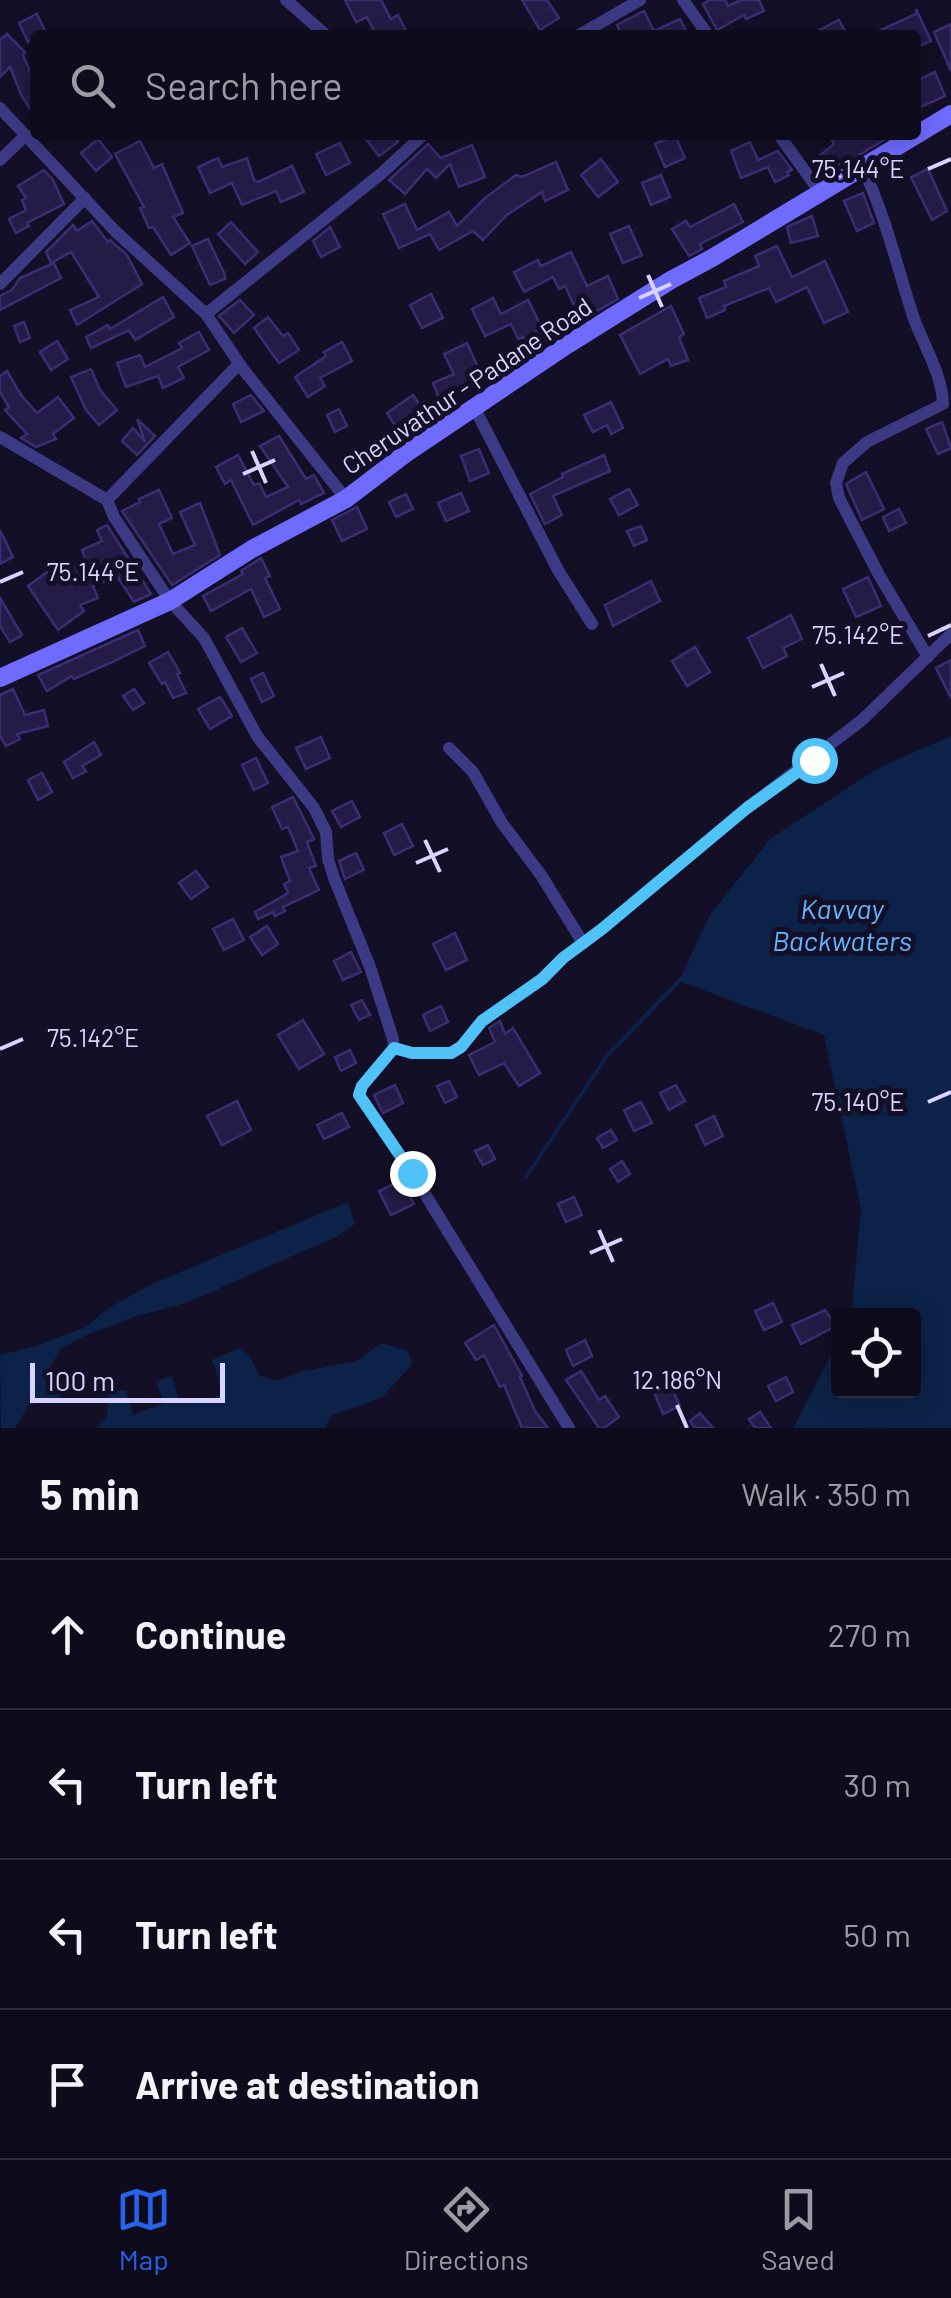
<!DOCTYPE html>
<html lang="en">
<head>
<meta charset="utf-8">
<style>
  :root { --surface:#0e0b1c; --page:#171425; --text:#f1f3f6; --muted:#9b9ba3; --line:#2e2b3b; --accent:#2563eb }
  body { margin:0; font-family:Barlow,sans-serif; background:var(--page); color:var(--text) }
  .controls { position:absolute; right:30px; bottom:30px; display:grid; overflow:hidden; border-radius:10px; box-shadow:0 5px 25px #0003 }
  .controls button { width:90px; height:90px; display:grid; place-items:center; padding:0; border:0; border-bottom:2px solid var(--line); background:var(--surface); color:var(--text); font:50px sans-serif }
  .scale { position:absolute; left:30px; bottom:25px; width:195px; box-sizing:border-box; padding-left:10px; border:5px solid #d9d4ff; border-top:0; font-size:28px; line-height:35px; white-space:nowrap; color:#d9d4ff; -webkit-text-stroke:8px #130f26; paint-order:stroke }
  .stop { position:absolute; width:30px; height:30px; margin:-22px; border:8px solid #4fc3f7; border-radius:50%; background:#fff }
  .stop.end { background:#4fc3f7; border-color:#fff; box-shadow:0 2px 10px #0008 }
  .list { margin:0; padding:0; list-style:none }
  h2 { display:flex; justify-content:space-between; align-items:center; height:130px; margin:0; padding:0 40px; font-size:42px }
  h2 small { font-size:32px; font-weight:400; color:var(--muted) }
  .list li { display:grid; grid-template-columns:65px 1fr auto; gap:30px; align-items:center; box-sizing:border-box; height:150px; padding:0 40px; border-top:2px solid var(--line) }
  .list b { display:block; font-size:38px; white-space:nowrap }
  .list em { font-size:32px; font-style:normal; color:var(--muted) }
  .icon { flex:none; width:55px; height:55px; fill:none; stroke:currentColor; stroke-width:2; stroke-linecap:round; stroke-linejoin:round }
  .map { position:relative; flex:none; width:951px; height:1428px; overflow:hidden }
  .search { position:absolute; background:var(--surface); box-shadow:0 5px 25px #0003; left:30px; right:30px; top:30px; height:110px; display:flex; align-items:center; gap:25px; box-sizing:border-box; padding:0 35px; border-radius:10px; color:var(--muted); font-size:38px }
  .sheet { height:730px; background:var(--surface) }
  nav { display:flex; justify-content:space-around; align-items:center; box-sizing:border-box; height:140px; border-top:2px solid var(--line); background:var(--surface); font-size:28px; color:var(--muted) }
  nav a { display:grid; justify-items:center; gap:5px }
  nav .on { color:var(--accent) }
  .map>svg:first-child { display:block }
  .water { fill:#0c2248 }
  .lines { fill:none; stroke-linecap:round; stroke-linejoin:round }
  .stream { stroke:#0c2248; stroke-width:4 }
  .building { fill:#241b47; stroke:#3b2d73; stroke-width:2.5 }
  .minor { stroke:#3d3a85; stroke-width:12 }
  .secondary { stroke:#6f6bff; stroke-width:18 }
  .route { stroke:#4fc3f7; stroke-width:12 }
  .ticks { fill:none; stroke:#d9d4ff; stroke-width:4 }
  .labels { text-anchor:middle; stroke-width:10; stroke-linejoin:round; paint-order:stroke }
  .street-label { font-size:25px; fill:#d9d4ff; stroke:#130f26 }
  .water-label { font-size:28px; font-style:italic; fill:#62b6ff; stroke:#130f26 }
  .ticks-label { font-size:25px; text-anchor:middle; fill:#d9d4ff; stroke:#130f26; stroke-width:10; stroke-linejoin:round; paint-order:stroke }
</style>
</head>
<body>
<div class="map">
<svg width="951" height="1428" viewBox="0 0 951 1428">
  <rect width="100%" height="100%" fill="#130f26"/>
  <g class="water">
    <polygon points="951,736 951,1428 793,1428 838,1341 838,1390 914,1390 914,1316 851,1315 861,1210 824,1035 679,981 709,916 770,839 878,768"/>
    <polygon points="348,1202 355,1224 336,1237 186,1303 134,1317 84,1336 61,1349 48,1371 52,1371 61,1397 29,1405 15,1428 1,1428 0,1355 36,1346 86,1327 107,1309 154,1283"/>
    <polygon points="381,1343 408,1351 412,1364 382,1398 332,1415 325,1428 97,1428 107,1417 108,1391 126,1390 133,1415 164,1403 156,1381 172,1376 179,1400 208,1402 223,1392 212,1360 240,1348 249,1355 259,1375 276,1381 304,1371 357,1361"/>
  </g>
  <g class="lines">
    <polyline class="stream" points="526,1177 607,1056 681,979"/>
  </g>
  <g class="building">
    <polygon points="345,0 381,0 391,19 398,15 408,35 376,35 367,17 356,22"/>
    <polygon points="522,0 547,0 559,18 540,30"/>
    <polygon points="710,0 725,0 728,6 741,0 759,0 764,11 746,19 744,15 717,30 703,4"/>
    <polygon points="916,9 931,41 916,48 916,35 870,35 916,14"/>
    <polygon points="644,11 654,31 680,19 688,35 622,35 617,25"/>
    <polygon points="37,14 46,33 35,35 28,42 19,23"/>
    <polygon points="839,20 847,35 810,35"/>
    <polygon points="951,24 951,71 934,32"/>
    <polygon points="7,34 25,52 23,55 35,83 35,116 22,97 10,67 0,77 0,40"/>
    <polygon points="935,72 945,96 916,109 916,81"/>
    <polygon points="363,135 393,135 398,142 379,156"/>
    <polygon points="675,135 685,158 665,167 655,144"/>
    <polygon points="829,135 892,135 844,164 843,161 822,177 811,163 834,144"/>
    <polygon points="98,139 112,157 96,171 81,153"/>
    <polygon points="140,141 154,168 162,164 183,213 173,217 190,243 171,255 153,227 149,228 140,208 144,207 115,154"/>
    <polygon points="750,142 758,160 778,151 792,170 787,172 789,175 775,182 768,167 741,178 731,151"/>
    <polygon points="340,143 350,163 326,175 316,154"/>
    <polygon points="428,144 441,158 472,145 485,177 459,187 450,164 436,178 427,169 405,194 389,180"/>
    <polygon points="218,158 222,167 247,158 254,180 258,182 292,166 304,192 281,202 276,191 242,205 232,183 210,193 198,167"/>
    <polygon points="601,159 618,182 598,197 581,175"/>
    <polygon points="556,162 568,190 545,201 542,192 507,215 483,240 473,231 439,250 430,234 399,248 383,214 405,204 417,230 449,212 457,226 485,198 516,175 522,177"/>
    <polygon points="928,169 947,211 932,220 911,177"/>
    <polygon points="44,170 53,180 64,204 27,223 29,226 16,233 9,219 26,210 22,200 26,198 18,186"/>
    <polygon points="661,175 670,197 651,205 642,183"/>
    <polygon points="863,193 874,223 857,231 844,201"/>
    <polygon points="734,204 743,222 700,244 702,249 689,256 672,229 686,221 690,227"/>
    <polygon points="812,216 818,236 791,243 787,227"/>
    <polygon points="92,221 108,242 110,240 127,255 142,284 77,325 70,310 99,297 71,252 51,263 46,252 73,225 77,231"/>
    <polygon points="231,222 258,252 245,264 218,234"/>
    <polygon points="629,226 642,255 623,263 610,234"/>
    <polygon points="330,227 340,247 321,257 313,241"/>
    <polygon points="208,239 225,275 225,279 210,285 192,246"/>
    <polygon points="777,246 792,277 825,261 848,312 824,323 807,287 776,302 769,288 724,306 725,310 707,318 699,298 726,287 724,281 759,266 755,256"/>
    <polygon points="571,252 587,286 608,276 618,299 581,320 565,286 559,289 553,277 524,292 514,272 538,260 541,266"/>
    <polygon points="54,263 61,278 0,310 0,296 12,290 20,278"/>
    <polygon points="431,294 443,318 422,328 410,305"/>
    <polygon points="163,297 174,317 135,340 129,330 91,348 86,337 108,325 110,329"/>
    <polygon points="493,298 501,314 528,300 542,328 536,331 540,339 527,345 523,337 518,339 511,324 485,336 472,309"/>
    <polygon points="240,300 254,315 234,333 219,316"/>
    <polygon points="671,306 684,334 679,337 688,360 671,366 668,359 640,374 620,335"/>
    <polygon points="268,317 283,336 288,333 299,350 279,363 254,328"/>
    <polygon points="24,322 30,338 20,342 14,326"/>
    <polygon points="199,332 209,350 178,367 184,378 163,388 158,376 126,387 117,363 140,355 145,367 182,348 179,343"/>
    <polygon points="57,341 68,359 51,370 40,352"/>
    <polygon points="342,342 352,361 320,378 325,386 308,397 295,377 326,356 324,352"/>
    <polygon points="467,343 483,378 454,391 458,400 442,406 433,383 454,374 444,354"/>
    <polygon points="91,369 100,390 117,410 99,425 86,410 71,377"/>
    <polygon points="7,371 21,395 37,413 58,397 74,418 53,434 56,439 36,447 21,438 27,434 5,410 9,407 0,392 0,376"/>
    <polygon points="251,395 264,411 241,422 233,404"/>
    <polygon points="413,395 422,408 396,427 387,413"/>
    <polygon points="611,402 623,428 611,434 607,425 593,432 584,415"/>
    <polygon points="339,409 347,426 335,432 327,415"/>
    <polygon points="137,419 155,436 137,455 122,441 133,428 145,442"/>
    <polygon points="942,422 951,448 938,454 926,429"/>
    <polygon points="279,436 306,479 314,475 324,493 301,504 299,500 253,525 231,480 225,484 216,467 238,455 254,485 259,483 266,497 288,487 260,446"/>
    <polygon points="479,449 489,473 470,481 461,456"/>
    <polygon points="604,455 610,471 553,496 562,515 545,524 530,494 563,477 562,474"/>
    <polygon points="866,472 884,509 862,520 846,484"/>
    <polygon points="629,489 638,505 619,515 610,499"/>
    <polygon points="159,490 172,518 159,524 173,554 195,545 180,512 200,503 220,555 172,585 122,511 140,502 139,499"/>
    <polygon points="461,493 469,511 446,521 438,503"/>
    <polygon points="406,494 413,509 396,517 389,502"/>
    <polygon points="357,507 367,529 342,541 332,520"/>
    <polygon points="899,509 906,523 889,531 883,517"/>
    <polygon points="107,525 151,594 134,602 117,576 93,586 98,598 80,605 84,611 58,630 28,586 54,567 57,572 86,561 82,550 102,541 97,530"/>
    <polygon points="641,526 647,540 634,546 627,531"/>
    <polygon points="0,530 13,557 0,564"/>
    <polygon points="261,558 270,576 265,578 280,609 264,617 251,589 211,611 203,596 243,574 241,571"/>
    <polygon points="868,577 881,606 856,617 843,589"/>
    <polygon points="651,581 660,601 613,626 605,605"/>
    <polygon points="0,598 22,635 10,642 0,626"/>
    <polygon points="791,615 802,639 783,648 787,656 763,668 748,638"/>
    <polygon points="242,628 257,653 241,662 226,637"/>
    <polygon points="138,630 145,646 110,663 74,679 72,676 47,691 38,675"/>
    <polygon points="695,647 710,672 687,686 672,661"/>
    <polygon points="168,652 180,673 177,674 186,693 173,698 165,682 162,684 149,663"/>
    <polygon points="951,660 951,698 936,668"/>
    <polygon points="263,673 274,696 262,702 251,679"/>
    <polygon points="13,689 25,715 44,710 48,726 17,734 20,739 6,746 0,736 0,695"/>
    <polygon points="134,689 144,703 133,710 123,696"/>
    <polygon points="220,697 232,716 210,729 198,709"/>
    <polygon points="321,737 330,758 306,769 296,748"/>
    <polygon points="94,742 101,755 82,766 86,771 73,778 64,762"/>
    <polygon points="256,758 268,783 254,790 242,765"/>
    <polygon points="42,773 52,792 38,800 28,780"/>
    <polygon points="293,797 314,839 307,842 316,866 309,868 319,890 283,907 285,911 275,916 273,912 258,919 255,912 288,893 284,884 290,881 281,857 298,851 288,827 282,829 272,807"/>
    <polygon points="352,801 360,817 341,827 332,811"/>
    <polygon points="402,824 413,846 394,855 384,833"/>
    <polygon points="356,853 364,870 345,879 339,861"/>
    <polygon points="196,871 208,887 191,899 179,883"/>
    <polygon points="233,919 244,940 224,950 213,929"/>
    <polygon points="267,926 278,944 262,955 250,937"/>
    <polygon points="455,933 467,960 446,970 433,944"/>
    <polygon points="351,952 361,972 343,980 334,961"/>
    <polygon points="362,1000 370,1015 359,1020 351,1005"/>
    <polygon points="441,1006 448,1022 430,1031 423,1015"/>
    <polygon points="303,1020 324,1054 299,1069 278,1035"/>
    <polygon points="500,1021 505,1034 513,1028 540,1073 519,1086 504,1063 479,1075 469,1055 495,1042 489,1028"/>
    <polygon points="350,1050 356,1063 341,1071 335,1057"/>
    <polygon points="449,1081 457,1097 445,1103 437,1086"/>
    <polygon points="395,1085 403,1103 383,1113 374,1095"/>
    <polygon points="676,1085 685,1101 669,1110 660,1093"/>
    <polygon points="237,1101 251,1130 222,1145 207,1116"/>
    <polygon points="641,1102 652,1123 634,1131 624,1110"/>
    <polygon points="342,1113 349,1127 324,1139 317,1125"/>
    <polygon points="714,1116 723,1136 705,1145 696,1125"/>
    <polygon points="611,1130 617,1140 603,1148 597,1138"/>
    <polygon points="488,1145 495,1159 483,1165 475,1151"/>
    <polygon points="622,1161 630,1174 618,1182 610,1169"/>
    <polygon points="402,1180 414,1204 391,1215 379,1191"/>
    <polygon points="574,1197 582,1215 566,1222 558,1204"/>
    <polygon points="773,1303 782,1322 764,1330 755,1311"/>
    <polygon points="825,1310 836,1326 801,1344 792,1325"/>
    <polygon points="494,1325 522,1376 520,1377 535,1411 548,1428 522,1428 504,1385 500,1387 484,1355 476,1360 465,1343"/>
    <polygon points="585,1340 592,1356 573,1366 566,1350"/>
    <polygon points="581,1371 599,1400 605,1396 619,1417 604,1428 599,1428 566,1380"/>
    <polygon points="786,1377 793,1392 776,1401 768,1386"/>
    <polygon points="670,1385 680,1406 663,1414 654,1392"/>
    <polygon points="760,1412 771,1428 755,1428 749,1419"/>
    <polygon points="700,1413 713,1428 695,1428 690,1421"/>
  </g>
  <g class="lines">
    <g class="minor">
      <polyline points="286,0 326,35"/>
      <polyline points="683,0 708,35"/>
      <polyline points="579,35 640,0"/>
      <polyline points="0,108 115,231 206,314 243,369 346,499"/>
      <polyline points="779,135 820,192"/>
      <polyline points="0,160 26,135"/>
      <path d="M863 168C885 215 897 266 913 316 923 345 942 373 943 404L867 442 843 463 836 483 839 498 879 575 928 657"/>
      <polyline points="0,284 85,198"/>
      <polyline points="206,314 382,173 423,135"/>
      <polyline points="239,364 107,500 114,517 170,601 204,638 257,736 314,808 326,832 328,859 334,878 370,967 393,1039 394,1048 362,1086 359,1095 412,1173 569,1428"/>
      <polyline points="475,409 558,570 592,624"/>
      <polyline points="0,437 107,500"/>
      <polyline points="449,748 473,772 502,823 541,875 583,943"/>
      <polyline points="394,1048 412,1053 451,1053 461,1047 482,1021 543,979 563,958 602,929 747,808 862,720 951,634"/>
    </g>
    <polyline class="secondary" points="0,678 170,601 252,549 346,499 405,454 567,345 671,280 712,258 951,114"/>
  </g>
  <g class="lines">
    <polyline class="route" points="412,1173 359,1095 362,1086 394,1048 412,1053 451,1053 461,1047 482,1021 542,979 563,958 602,929 747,808 814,760"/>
  </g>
  <path class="ticks" d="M928 169 951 159M648 275 662 307M639 298 671 284M252 451 266 483M243 474 275 460M0 582 23 572M928 636 951 625M821 664 835 696M812 687 844 673M425 840 440 872M416 863 448 849M0 1049 23 1039M928 1102 951 1092M599 1230 613 1262M590 1253 622 1239M677 1405 687 1428"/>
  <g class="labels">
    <g class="street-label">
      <text transform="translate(467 386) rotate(-34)" y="9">Cheruvathur - Padane Road</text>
    </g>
    <g class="water-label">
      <text x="842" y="919">Kavvay<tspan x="842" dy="32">Backwaters</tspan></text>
    </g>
  </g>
  <g class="ticks-label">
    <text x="858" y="178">75.144°E</text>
    <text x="93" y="581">75.144°E</text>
    <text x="858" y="644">75.142°E</text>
    <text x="93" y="1047">75.142°E</text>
    <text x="858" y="1111">75.140°E</text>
    <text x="677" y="1389">12.186°N</text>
  </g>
</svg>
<div class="controls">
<button><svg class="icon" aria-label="locate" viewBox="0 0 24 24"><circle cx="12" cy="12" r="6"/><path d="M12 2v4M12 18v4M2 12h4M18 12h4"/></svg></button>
</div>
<div class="scale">100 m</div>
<div class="stop" style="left:814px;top:760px"></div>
<div class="stop end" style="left:412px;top:1173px"></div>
<div class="search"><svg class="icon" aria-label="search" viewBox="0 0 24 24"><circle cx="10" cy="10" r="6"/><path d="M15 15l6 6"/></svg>Search here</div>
</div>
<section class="sheet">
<h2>5 min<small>Walk · 350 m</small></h2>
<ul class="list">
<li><svg class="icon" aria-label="ahead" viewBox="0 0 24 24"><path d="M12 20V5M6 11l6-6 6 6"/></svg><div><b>Continue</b></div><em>270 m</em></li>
<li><svg class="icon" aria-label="left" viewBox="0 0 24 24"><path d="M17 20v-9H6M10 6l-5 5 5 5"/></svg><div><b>Turn left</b></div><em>30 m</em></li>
<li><svg class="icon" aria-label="left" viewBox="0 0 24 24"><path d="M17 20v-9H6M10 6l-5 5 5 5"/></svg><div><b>Turn left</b></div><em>50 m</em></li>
<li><svg class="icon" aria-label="arrive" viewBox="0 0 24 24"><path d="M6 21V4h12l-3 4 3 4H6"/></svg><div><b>Arrive at destination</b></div></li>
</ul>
</section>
<nav>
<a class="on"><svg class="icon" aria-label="map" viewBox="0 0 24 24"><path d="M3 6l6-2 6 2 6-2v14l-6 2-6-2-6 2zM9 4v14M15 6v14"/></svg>Map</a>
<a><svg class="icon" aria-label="directions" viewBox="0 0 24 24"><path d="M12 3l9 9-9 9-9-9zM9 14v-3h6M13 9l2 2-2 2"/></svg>Directions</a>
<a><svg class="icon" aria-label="saved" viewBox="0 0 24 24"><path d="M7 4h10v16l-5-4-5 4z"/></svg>Saved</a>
</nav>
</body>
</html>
